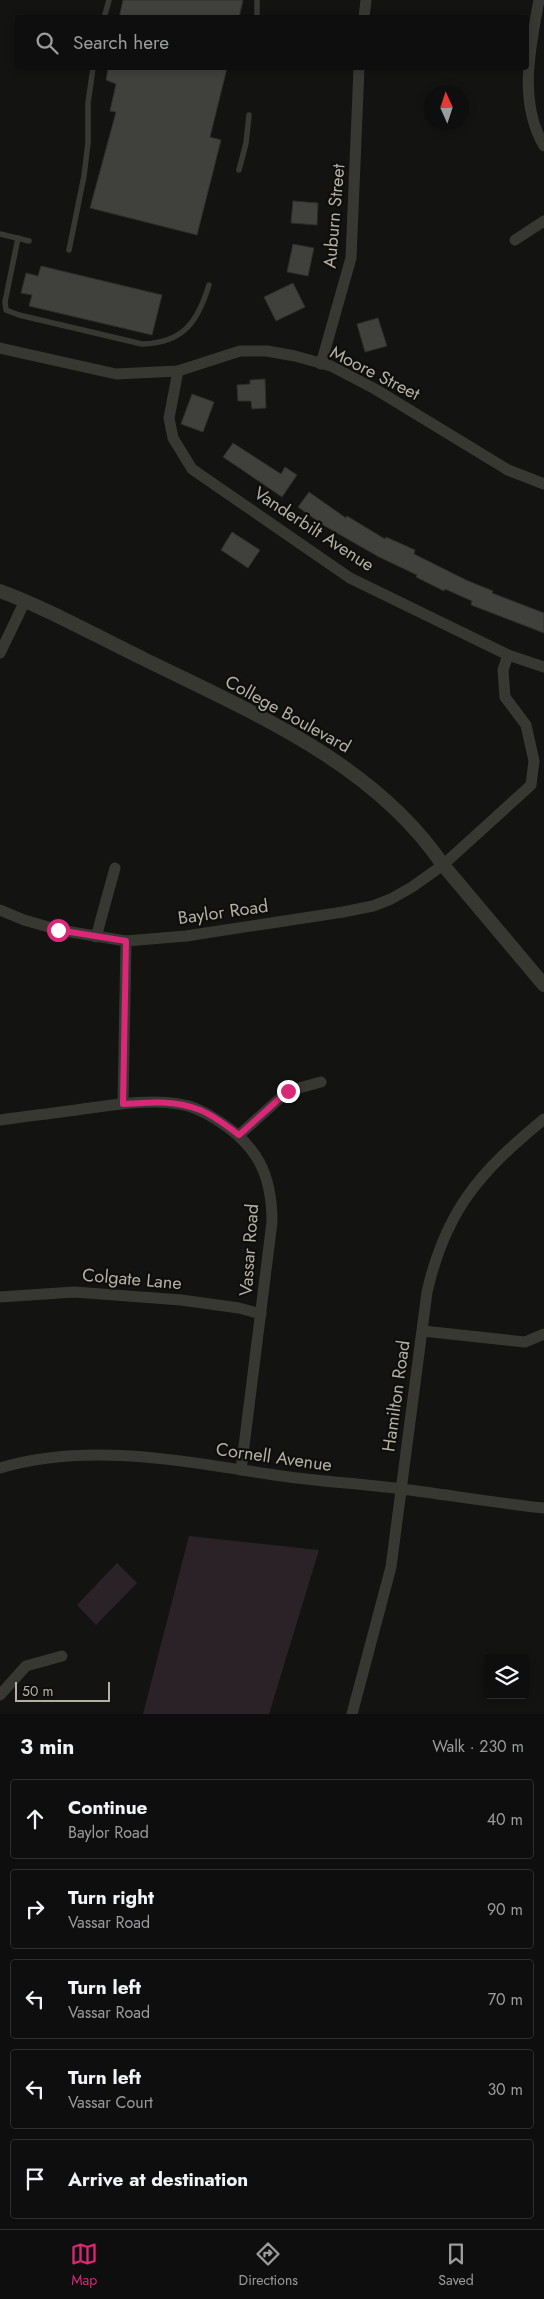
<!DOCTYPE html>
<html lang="en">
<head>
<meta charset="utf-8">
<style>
  :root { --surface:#0e0e0e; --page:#1c1c1c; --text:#f1f3f6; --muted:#9b9c9e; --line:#2e2e2e; --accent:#db2777 }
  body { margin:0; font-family:Jost,sans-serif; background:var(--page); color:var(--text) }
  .controls { position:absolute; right:15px; bottom:15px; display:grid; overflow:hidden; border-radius:5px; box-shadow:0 2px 8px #0003 }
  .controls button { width:45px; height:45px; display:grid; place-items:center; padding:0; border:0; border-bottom:1px solid var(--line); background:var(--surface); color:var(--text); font:25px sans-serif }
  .compass { position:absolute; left:424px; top:85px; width:45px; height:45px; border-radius:50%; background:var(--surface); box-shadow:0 2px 8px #0003; rotate:357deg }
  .scale { position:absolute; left:15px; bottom:12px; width:95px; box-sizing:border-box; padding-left:5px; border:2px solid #b4b1a3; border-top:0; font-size:14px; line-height:18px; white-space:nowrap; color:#b4b1a3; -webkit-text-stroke:4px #0e0e0d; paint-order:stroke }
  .stop { position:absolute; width:15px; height:15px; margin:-11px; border:4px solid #db2777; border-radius:50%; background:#fff }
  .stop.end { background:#db2777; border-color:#fff; box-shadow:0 1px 5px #0008 }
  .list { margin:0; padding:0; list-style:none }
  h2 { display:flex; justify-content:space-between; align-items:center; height:65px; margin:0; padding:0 20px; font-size:21px }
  h2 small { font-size:16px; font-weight:400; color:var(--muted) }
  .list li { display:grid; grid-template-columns:32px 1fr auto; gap:15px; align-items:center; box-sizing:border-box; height:80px; margin:0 10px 10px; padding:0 10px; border:1px solid var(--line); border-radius:5px }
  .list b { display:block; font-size:19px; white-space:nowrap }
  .list p { margin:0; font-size:16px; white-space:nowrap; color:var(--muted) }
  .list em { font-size:16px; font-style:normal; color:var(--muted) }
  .icon { flex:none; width:28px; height:28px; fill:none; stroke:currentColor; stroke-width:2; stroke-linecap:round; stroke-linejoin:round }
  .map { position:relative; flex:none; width:544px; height:1714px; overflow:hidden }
  .search { position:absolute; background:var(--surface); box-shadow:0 2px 8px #0003; left:15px; right:15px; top:15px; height:55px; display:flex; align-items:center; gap:12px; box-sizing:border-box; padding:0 18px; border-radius:5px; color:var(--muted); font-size:19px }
  .sheet { height:515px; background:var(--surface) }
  nav { display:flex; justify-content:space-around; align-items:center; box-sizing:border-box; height:70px; border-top:1px solid var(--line); background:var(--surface); font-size:14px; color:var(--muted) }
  nav a { display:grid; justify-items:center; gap:2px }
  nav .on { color:var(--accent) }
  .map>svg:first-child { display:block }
  .green { fill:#2b2228 }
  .building { fill:#40403c; stroke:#2e2f2c }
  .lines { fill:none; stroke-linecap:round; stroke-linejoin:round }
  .service { stroke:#383833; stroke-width:5.5 }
  .minor { stroke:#383833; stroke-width:11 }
  .tertiary { stroke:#383833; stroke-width:14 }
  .route { stroke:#db2777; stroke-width:6 }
  .labels { text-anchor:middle; stroke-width:4.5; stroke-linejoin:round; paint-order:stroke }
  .street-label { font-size:18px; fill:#b4b1a3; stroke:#0e0e0d }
</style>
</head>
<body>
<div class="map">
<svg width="544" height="1714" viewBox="0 0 544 1714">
  <rect width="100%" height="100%" fill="#131312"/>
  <g class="green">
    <polygon points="189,1536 319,1550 269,1714 143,1714"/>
    <polygon points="117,1563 137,1583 96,1625 77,1605"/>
  </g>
  <g class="building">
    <polygon points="123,0 243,0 239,18 119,18"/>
    <polygon points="108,68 227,68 210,137 221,140 197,235 90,208 116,112 110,111 116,84 106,80"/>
    <polygon points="293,201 318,203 317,225 291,223"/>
    <polygon points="293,244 314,248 308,276 287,272"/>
    <polygon points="41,266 162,295 152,335 29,306 32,295 21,293 26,273 38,276"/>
    <polygon points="293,283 305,307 276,321 264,297"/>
    <polygon points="378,318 387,346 365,352 357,324"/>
    <polygon points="265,379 266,408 252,409 251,401 238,401 237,385 250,384 250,380"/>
    <polygon points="192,394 214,402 203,432 181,424"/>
    <polygon points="233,443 281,474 285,467 297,475 282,497 223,457"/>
    <polygon points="309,492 346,518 347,516 385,539 386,537 415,550 414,554 466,580 493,591 492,593 544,613 544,633 471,605 472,601 445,589 444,591 416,577 417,575 379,557 323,525 298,507"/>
    <polygon points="232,532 260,550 248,568 221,550"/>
  </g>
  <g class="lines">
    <g class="service">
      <polyline points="257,0 257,18"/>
      <polyline points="104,18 109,0"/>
      <polyline points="239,170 246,143 249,115"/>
      <polyline points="0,234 29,241"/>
      <path d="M18 238 5 302 6 310 19 315 142 344C184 343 198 321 209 285"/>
      <polyline points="69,250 84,176 88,143 88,103 93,68"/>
    </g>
    <g class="minor">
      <path d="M539 0C530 49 518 102 544 146"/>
      <polyline points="364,18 366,0"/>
      <polyline points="515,240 544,221"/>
      <polyline points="0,348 116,374 178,371 240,351 267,351 295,356 331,366 375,389 508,470 544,484"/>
      <polyline points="321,364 351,258 359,68"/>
      <polyline points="178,371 169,418 173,438 192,469 350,578 508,655 544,667"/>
      <polyline points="0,653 25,601"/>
      <polyline points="0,910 24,920 59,930 126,941 186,936 343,912 373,906 391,899 412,887 443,865 531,785 534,761 526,725 505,697 503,670 508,655"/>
      <polyline points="96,937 115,868"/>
      <polyline points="123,1103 126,941"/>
      <path d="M0 1120C28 1116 56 1113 83 1109 115 1105 147 1099 179 1104 193 1106 205 1112 217 1120 257 1145 272 1174 272 1222L241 1470"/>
      <polyline points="239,1135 288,1091 321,1082"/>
      <polyline points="0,1297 74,1292 181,1300 239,1308 261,1314"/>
      <polyline points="423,1331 525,1342 544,1334"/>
      <path d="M0 1468C94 1440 195 1464 289 1477 326 1482 364 1484 402 1489 449 1495 496 1503 544 1508"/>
      <polyline points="0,1695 26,1666 62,1656"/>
      <path d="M352 1714 391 1567 427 1292C446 1209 481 1171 544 1119"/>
    </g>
    <path class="tertiary" d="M0 591C49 609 96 636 144 659 251 712 373 762 443 865L544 985"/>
  </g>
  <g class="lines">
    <path class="route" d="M58 930 126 941 123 1104C149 1102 175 1100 200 1110 213 1115 227 1126 239 1135L288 1091"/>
  </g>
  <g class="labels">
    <g class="street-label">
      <text transform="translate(334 216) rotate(-85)" y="6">Auburn Street</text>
      <text transform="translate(375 373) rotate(27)" y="6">Moore Street</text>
      <text transform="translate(314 529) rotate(33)" y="6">Vanderbilt Avenue</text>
      <text transform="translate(288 714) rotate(29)" y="6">College Boulevard</text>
      <text transform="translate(223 912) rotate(-8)" y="6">Baylor Road</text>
      <text transform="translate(249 1250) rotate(-86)" y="6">Vassar Road</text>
      <text transform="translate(132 1279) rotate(5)" y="6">Colgate Lane</text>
      <text transform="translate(396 1396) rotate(-82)" y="6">Hamilton Road</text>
      <text transform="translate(274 1457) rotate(8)" y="6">Cornell Avenue</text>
    </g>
  </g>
</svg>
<div class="controls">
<button><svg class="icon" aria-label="layers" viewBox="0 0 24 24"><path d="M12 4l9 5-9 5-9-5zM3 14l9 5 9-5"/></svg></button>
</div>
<svg class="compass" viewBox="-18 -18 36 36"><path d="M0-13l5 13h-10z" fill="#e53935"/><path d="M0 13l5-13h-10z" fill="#9b9c9e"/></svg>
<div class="scale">50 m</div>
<div class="stop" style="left:58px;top:930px"></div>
<div class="stop end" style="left:288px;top:1091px"></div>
<div class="search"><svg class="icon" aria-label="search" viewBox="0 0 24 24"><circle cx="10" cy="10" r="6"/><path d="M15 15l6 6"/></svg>Search here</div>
</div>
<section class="sheet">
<h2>3 min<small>Walk · 230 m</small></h2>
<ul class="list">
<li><svg class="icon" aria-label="ahead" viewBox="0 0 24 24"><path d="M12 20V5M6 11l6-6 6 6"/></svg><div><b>Continue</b><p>Baylor Road</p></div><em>40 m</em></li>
<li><svg class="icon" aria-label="right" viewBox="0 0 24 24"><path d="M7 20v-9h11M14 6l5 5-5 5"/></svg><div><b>Turn right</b><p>Vassar Road</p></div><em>90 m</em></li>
<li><svg class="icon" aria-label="left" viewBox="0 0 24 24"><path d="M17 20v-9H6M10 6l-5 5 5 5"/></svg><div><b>Turn left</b><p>Vassar Road</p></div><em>70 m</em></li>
<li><svg class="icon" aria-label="left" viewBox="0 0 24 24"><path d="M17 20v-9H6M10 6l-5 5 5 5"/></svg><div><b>Turn left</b><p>Vassar Court</p></div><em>30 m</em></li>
<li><svg class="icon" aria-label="arrive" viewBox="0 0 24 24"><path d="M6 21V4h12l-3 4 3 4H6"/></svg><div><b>Arrive at destination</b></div></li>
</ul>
</section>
<nav>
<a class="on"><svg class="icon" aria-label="map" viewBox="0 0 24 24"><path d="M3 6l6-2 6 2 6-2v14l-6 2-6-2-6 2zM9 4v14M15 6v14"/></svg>Map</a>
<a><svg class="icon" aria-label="directions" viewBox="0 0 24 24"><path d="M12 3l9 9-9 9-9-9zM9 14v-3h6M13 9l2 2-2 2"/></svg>Directions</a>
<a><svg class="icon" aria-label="saved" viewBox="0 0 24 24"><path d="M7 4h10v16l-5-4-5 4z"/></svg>Saved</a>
</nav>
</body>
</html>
